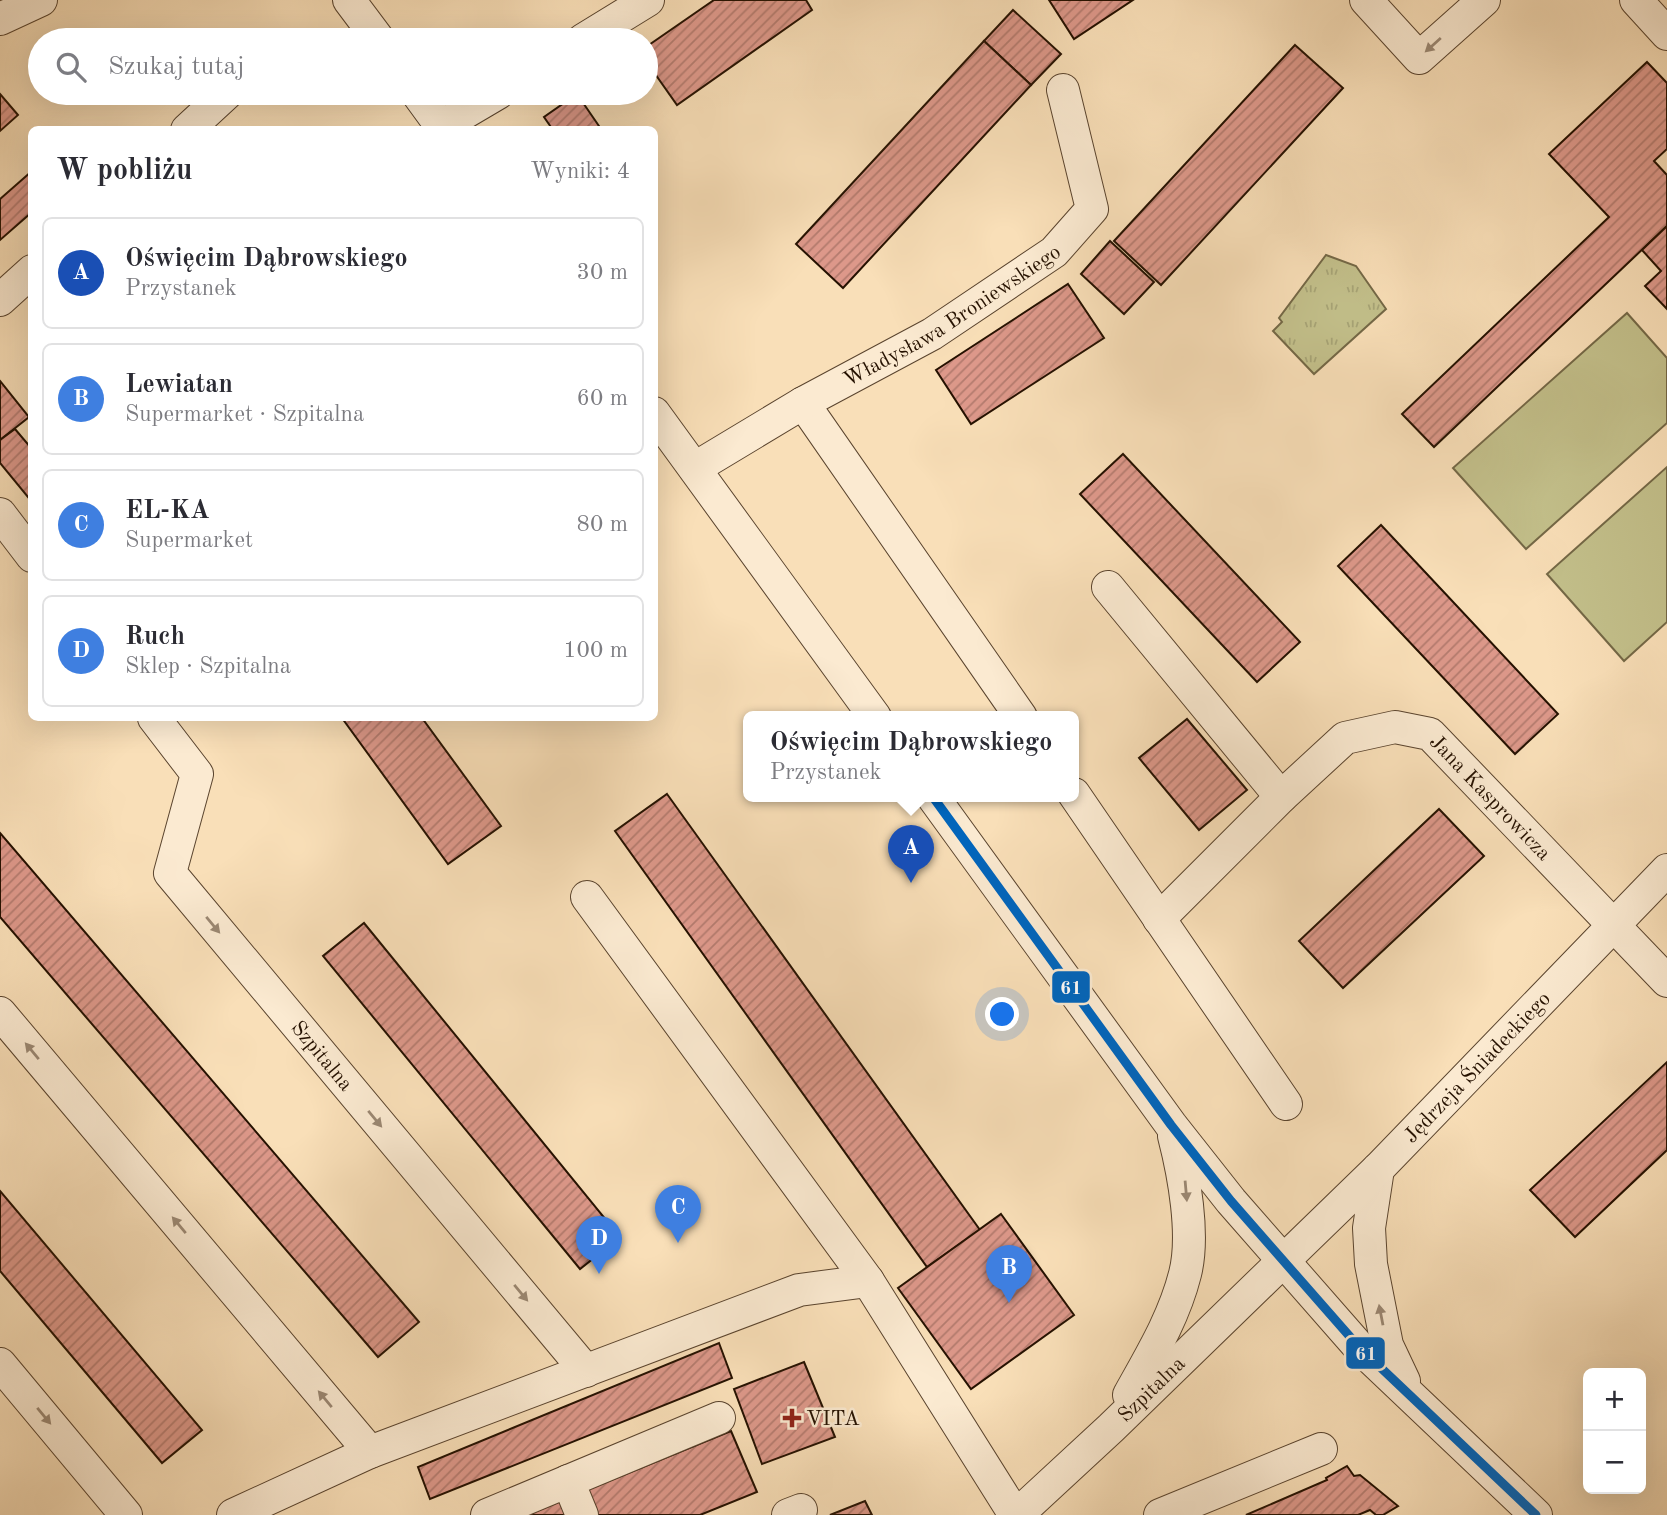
<!DOCTYPE html>
<html lang="pl">
<head>
<meta charset="utf-8">
<style>
  :root { --surface:#fff; --page:#f2f2f3; --text:#2b2b33; --muted:#7c7c81; --line:#e1e1e2; --accent:#7c3aed }
  body { margin:0; font-family:"Old Standard TT",serif; background:var(--page); color:var(--text) }
  .controls { position:absolute; right:21px; bottom:21px; display:grid; overflow:hidden; border-radius:10px; box-shadow:0 7px 28px #0002 }
  .controls button { width:63px; height:63px; display:grid; place-items:center; padding:0; border:0; border-bottom:2px solid var(--line); background:var(--surface); color:var(--text); font:35px sans-serif }
  .you { position:absolute; left:1003px; top:1015px; width:24px; height:24px; margin:-18px; border:5px solid #fff; border-radius:50%; background:#1a73e8; box-shadow:0 0 0 10px #1a73e833 }
  .badge { display:grid; place-items:center; width:46px; height:46px; border-radius:50%; background:var(--accent); color:#fff; font-size:23px; font-weight:700 }
  .pin { position:absolute; translate:-50% -58px; filter:drop-shadow(0 2px 4px #0008) }
  .pin::after { content:''; position:absolute; top:37px; width:24px; height:21px; background:inherit; clip-path:polygon(0 0,100% 0,50% 100%) }
  .popup { position:absolute; left:743px; top:711px; width:336px; height:91px; box-sizing:border-box; display:grid; place-content:center; border-radius:10px; background:var(--surface); filter:drop-shadow(0 2px 5px #0005); font-size:23px; white-space:nowrap; color:var(--muted) }
  .popup b { font-size:26px; color:var(--text) }
  .popup::after { content:''; position:absolute; left:50%; top:100%; margin-left:-14px; border:14px solid transparent; border-top-color:var(--surface) }
  .list { margin:0; padding:0; list-style:none }
  h2 { display:flex; justify-content:space-between; align-items:center; height:91px; margin:0; padding:0 28px; font-size:30px }
  h2 small { font-size:23px; font-weight:400; color:var(--muted) }
  .list li { display:grid; grid-template-columns:46px 1fr auto; gap:21px; align-items:center; box-sizing:border-box; height:112px; margin:0 14px 14px; padding:0 14px; border:2px solid var(--line); border-radius:10px }
  .list b { display:block; font-size:26px; white-space:nowrap }
  .list p { margin:0; font-size:23px; white-space:nowrap; color:var(--muted) }
  .list em { font-size:23px; font-style:normal; color:var(--muted) }
  .icon { flex:none; width:38px; height:38px; fill:none; stroke:currentColor; stroke-width:2; stroke-linecap:round; stroke-linejoin:round }
  .map { position:relative; flex:none; width:1667px; height:1515px; overflow:hidden }
  .search { position:absolute; background:var(--surface); box-shadow:0 7px 28px #0002; left:28px; top:28px; width:630px; height:77px; display:flex; align-items:center; gap:18px; box-sizing:border-box; padding:0 24px; border-radius:38px; color:var(--muted); font-size:26px }
  .panel { position:absolute; background:var(--surface); box-shadow:0 7px 28px #0002; left:28px; top:126px; width:630px; height:595px; border-radius:10px }
  .map>svg:first-child { display:block }
  .grass { fill:url(#grass-tufts); stroke:#746846; stroke-width:2 }
  .pitch { fill:#c3c08b; stroke:#746846; stroke-width:2 }
  .building { fill:url(#building-hatch); stroke:#251100; stroke-width:2 }
  .lines { fill:none; stroke-linecap:round; stroke-linejoin:round }
  .minor-casing { stroke:#5a442e; stroke-width:34 }
  .minor { stroke:#fbead1; stroke-width:32 }
  .bus-1-casing { stroke:#fbead1; stroke-width:14 }
  .bus-1 { stroke:#0065bd; stroke-width:9 }
  .oneway { fill:#9b8873 }
  .poi-dot { fill:#8f2418; stroke:#fbead1; stroke-width:2.5 }
  .labels { text-anchor:middle; stroke-width:5; stroke-linejoin:round; paint-order:stroke }
  .street-label { font-size:21px; fill:#251100; stroke:#fbead1 }
  .poi-label { font-size:21px; fill:#251100; stroke:#fbead1; text-anchor:start }
  .line-badge { stroke:#fbead1; stroke-width:2.5 }
  .badge-label { font-size:19px; text-anchor:middle; font-weight:bold; fill:#fff }
</style>
</head>
<body>
<div class="map">
<svg width="1667" height="1515" viewBox="0 0 1667 1515">
  <defs>
    <pattern id="grass-tufts" width="24" height="20" patternUnits="userSpaceOnUse" patternTransform="scale(1.75)"><rect width="24" height="20" fill="#c3c08b"/><path d="M3 7l-1-3M5 7V3M7 7l1-3M15 17l-1-3M17 17v-4M19 17l1-3" fill="none" stroke="#a7a476"/></pattern>
    <pattern id="building-hatch" width="6" height="6" patternUnits="userSpaceOnUse" patternTransform="scale(1.75)"><rect width="6" height="6" fill="#dd988a"/><path d="M-1 1l2-2M0 6l6-6M5 7l2-2" fill="none" stroke="#b37b6e"/></pattern>
  </defs>
  <rect width="100%" height="100%" fill="#f9dfb8"/>
  <filter id="stains"><feTurbulence type="fractalNoise" baseFrequency=".00286" numOctaves="4"/><feColorMatrix values="0 0 0 0 .2 0 0 0 0 .09 0 0 0 0 .02 0 0 0 .5 -.17"/></filter>
  <radialGradient id="worn" r=".72"><stop offset=".6" stop-color="#630" stop-opacity="0"/><stop offset="1" stop-color="#630" stop-opacity=".3"/></radialGradient>
  <polygon class="grass" points="1326,255 1356,266 1386,309 1314,374 1273,331 1282,322 1279,318"/>
  <g class="pitch">
    <polygon points="1627,313 1667,358 1667,423 1526,549 1453,468"/>
    <polygon points="1667,467 1667,622 1624,661 1547,574"/>
  </g>
  <g class="building">
    <polygon points="714,0 806,0 812,10 677,105 646,61 646,47"/>
    <polygon points="1049,0 1133,0 1074,39"/>
    <polygon points="1013,10 1061,54 1031,85 984,41"/>
    <polygon points="984,41 1031,85 843,288 796,244"/>
    <polygon points="1295,45 1343,88 1161,285 1114,241"/>
    <polygon points="1647,62 1667,83 1667,149 1654,161 1667,175 1667,226 1434,447 1402,414 1609,217 1549,154"/>
    <polygon points="0,94 18,115 0,131"/>
    <polygon points="577,94 601,129 553,130 544,117"/>
    <polygon points="32,171 32,212 0,240 0,199"/>
    <polygon points="1667,226 1667,309 1645,286 1661,271 1642,250"/>
    <polygon points="1110,241 1154,282 1124,314 1081,274"/>
    <polygon points="1068,284 1104,338 971,424 936,370"/>
    <polygon points="0,381 29,417 0,440"/>
    <polygon points="15,429 32,449 32,502 0,463 0,440"/>
    <polygon points="1123,454 1300,642 1257,682 1080,494"/>
    <polygon points="1381,525 1558,714 1515,754 1338,566"/>
    <polygon points="342,718 422,718 501,826 448,864"/>
    <polygon points="1187,719 1247,790 1199,830 1139,758"/>
    <polygon points="667,794 980,1230 927,1267 615,831"/>
    <polygon points="1439,809 1484,856 1343,988 1299,941"/>
    <polygon points="0,833 419,1322 378,1357 0,917"/>
    <polygon points="364,923 620,1237 580,1269 323,956"/>
    <polygon points="1667,1062 1667,1150 1575,1237 1530,1190"/>
    <polygon points="0,1191 202,1430 162,1463 0,1271"/>
    <polygon points="1001,1214 1074,1315 971,1389 898,1288"/>
    <polygon points="719,1343 732,1378 430,1499 418,1467"/>
    <polygon points="804,1362 835,1437 762,1464 734,1389"/>
    <polygon points="731,1431 757,1492 700,1515 595,1515 584,1491"/>
    <polygon points="1347,1466 1354,1476 1360,1475 1398,1506 1383,1515 1376,1515 1370,1510 1358,1515 1246,1515 1327,1480 1326,1478"/>
    <polygon points="563,1500 569,1515 527,1515"/>
    <polygon points="865,1501 872,1515 830,1515"/>
  </g>
  <g class="lines">
    <defs>
      <g id="minor">
        <polyline points="349,0 379,40"/>
        <polyline points="1366,0 1419,58 1484,0"/>
        <polyline points="1636,0 1667,34"/>
        <polyline points="0,19 41,0"/>
        <polyline points="583,40 648,0"/>
        <polyline points="417,93 444,130"/>
        <polyline points="442,126 498,93"/>
        <polyline points="187,130 227,93"/>
        <polyline points="0,300 32,271"/>
        <polyline points="803,403 1021,717"/>
        <polyline points="654,413 875,717"/>
        <path id="s1" d="M695 468 803 403 932 334 1054 252 1092 209 1063 90"/>
        <polyline points="0,514 32,556"/>
        <polyline points="1108,587 1281,797"/>
        <path id="s2" d="M154 718 197 774 170 873 586 1371"/>
        <polyline points="1074,794 1286,1104"/>
        <polyline points="933,797 1171,1125 1231,1201 1359,1347 1536,1515"/>
        <polyline points="587,897 868,1281 1015,1515"/>
        <path id="s3" d="M1159 919 1281 797 1345 738 1395 727 1430 734 1667 981"/>
        <polyline points="0,1013 370,1452"/>
        <polyline points="1378,1169 1369,1228 1371,1264 1387,1345 1404,1381"/>
        <polyline points="0,1364 126,1515"/>
        <path d="M1129 1395C1150 1357 1174 1318 1185 1274 1195 1235 1184 1175 1174 1136"/>
        <polyline points="568,1481 582,1515"/>
        <polyline points="233,1515 370,1452 799,1290 868,1281"/>
        <polyline points="487,1515 719,1418"/>
        <polyline points="788,1515 801,1510"/>
        <path id="s4" d="M1017 1515 1111 1428 1378 1169 1667 870"/>
        <polyline points="1160,1515 1321,1449"/>
      </g>
    </defs>
    <use href="#minor" class="minor-casing"/>
    <use href="#minor" class="minor"/>
    <defs>
      <polyline id="bus-1" points="933,797 1171,1125 1231,1201 1359,1347 1536,1515"/>
    </defs>
    <use href="#bus-1" class="bus-1-casing"/>
    <use href="#bus-1" class="bus-1"/>
  </g>
  <defs><path id="oneway-solid" d="M-6-.8H1V-3.2L6.5 0L1 3.2V.8H-6Z" transform="scale(1.75)"/></defs>
  <g class="oneway">
    <use href="#oneway-solid" transform="translate(1433 45) rotate(138)"/>
    <use href="#oneway-solid" transform="translate(213 925) rotate(50)"/>
    <use href="#oneway-solid" transform="translate(32 1051) rotate(-130)"/>
    <use href="#oneway-solid" transform="translate(375 1119) rotate(50)"/>
    <use href="#oneway-solid" transform="translate(1186 1191) rotate(85)"/>
    <use href="#oneway-solid" transform="translate(179 1225) rotate(-130)"/>
    <use href="#oneway-solid" transform="translate(521 1293) rotate(50)"/>
    <use href="#oneway-solid" transform="translate(1381 1315) rotate(-101)"/>
    <use href="#oneway-solid" transform="translate(325 1399) rotate(-130)"/>
    <use href="#oneway-solid" transform="translate(44 1416) rotate(50)"/>
  </g>
  <path class="poi-dot" d="M788.5 1407.5h7v7h7v7h-7v7h-7v-7h-7v-7h7z"/>
  <g class="labels">
    <g class="street-label">
      <text dy="7" stroke="none"><textPath href="#s1" startOffset="299">Władysława Broniewskiego</textPath></text>
      <text dy="7" stroke="none"><textPath href="#s3" startOffset="434">Jana Kasprowicza</textPath></text>
      <text dy="7" stroke="none"><textPath href="#s2" startOffset="411">Szpitalna</textPath></text>
      <text dy="7" stroke="none"><textPath href="#s4" startOffset="642">Jędrzeja Śniadeckiego</textPath></text>
      <text dy="7" stroke="none"><textPath href="#s4" startOffset="184">Szpitalna</textPath></text>
    </g>
    <g class="poi-label">
      <text x="806" y="1425">VITA</text>
    </g>
  </g>
  <g class="line-badge">
    <rect x="1051" y="970" width="40" height="34" rx="7" fill="#0065bd"/>
    <rect x="1345" y="1336" width="41" height="34" rx="7" fill="#0065bd"/>
  </g>
  <g class="badge-label">
    <text x="1071" y="994">61</text>
    <text x="1366" y="1360">61</text>
  </g>
  <rect width="100%" height="100%" filter="url(#stains)"/>
  <rect width="100%" height="100%" fill="url(#worn)"/>
</svg>
<div class="controls">
<button>+</button>
<button>−</button>
</div>
<div class="you"></div>
<div class="pin badge" style="left:911px;top:883px;background:#1a4fb4">A</div>
<div class="popup"><b>Oświęcim Dąbrowskiego</b>Przystanek</div>
<div class="pin badge" style="left:1009px;top:1303px;background:#3f7fe0">B</div>
<div class="pin badge" style="left:678px;top:1243px;background:#3f7fe0">C</div>
<div class="pin badge" style="left:599px;top:1274px;background:#3f7fe0">D</div>
<div class="search"><svg class="icon" aria-label="search" viewBox="0 0 24 24"><circle cx="10" cy="10" r="6"/><path d="M15 15l6 6"/></svg>Szukaj tutaj</div>
<section class="panel">
<h2>W pobliżu<small>Wyniki: 4</small></h2>
<ul class="list">
<li><span class="badge" style="background:#1a4fb4">A</span><div><b>Oświęcim Dąbrowskiego</b><p>Przystanek</p></div><em>30 m</em></li>
<li><span class="badge" style="background:#3f7fe0">B</span><div><b>Lewiatan</b><p>Supermarket · Szpitalna</p></div><em>60 m</em></li>
<li><span class="badge" style="background:#3f7fe0">C</span><div><b>EL-KA</b><p>Supermarket</p></div><em>80 m</em></li>
<li><span class="badge" style="background:#3f7fe0">D</span><div><b>Ruch</b><p>Sklep · Szpitalna</p></div><em>100 m</em></li>
</ul>
</section>
</div>
</body>
</html>
